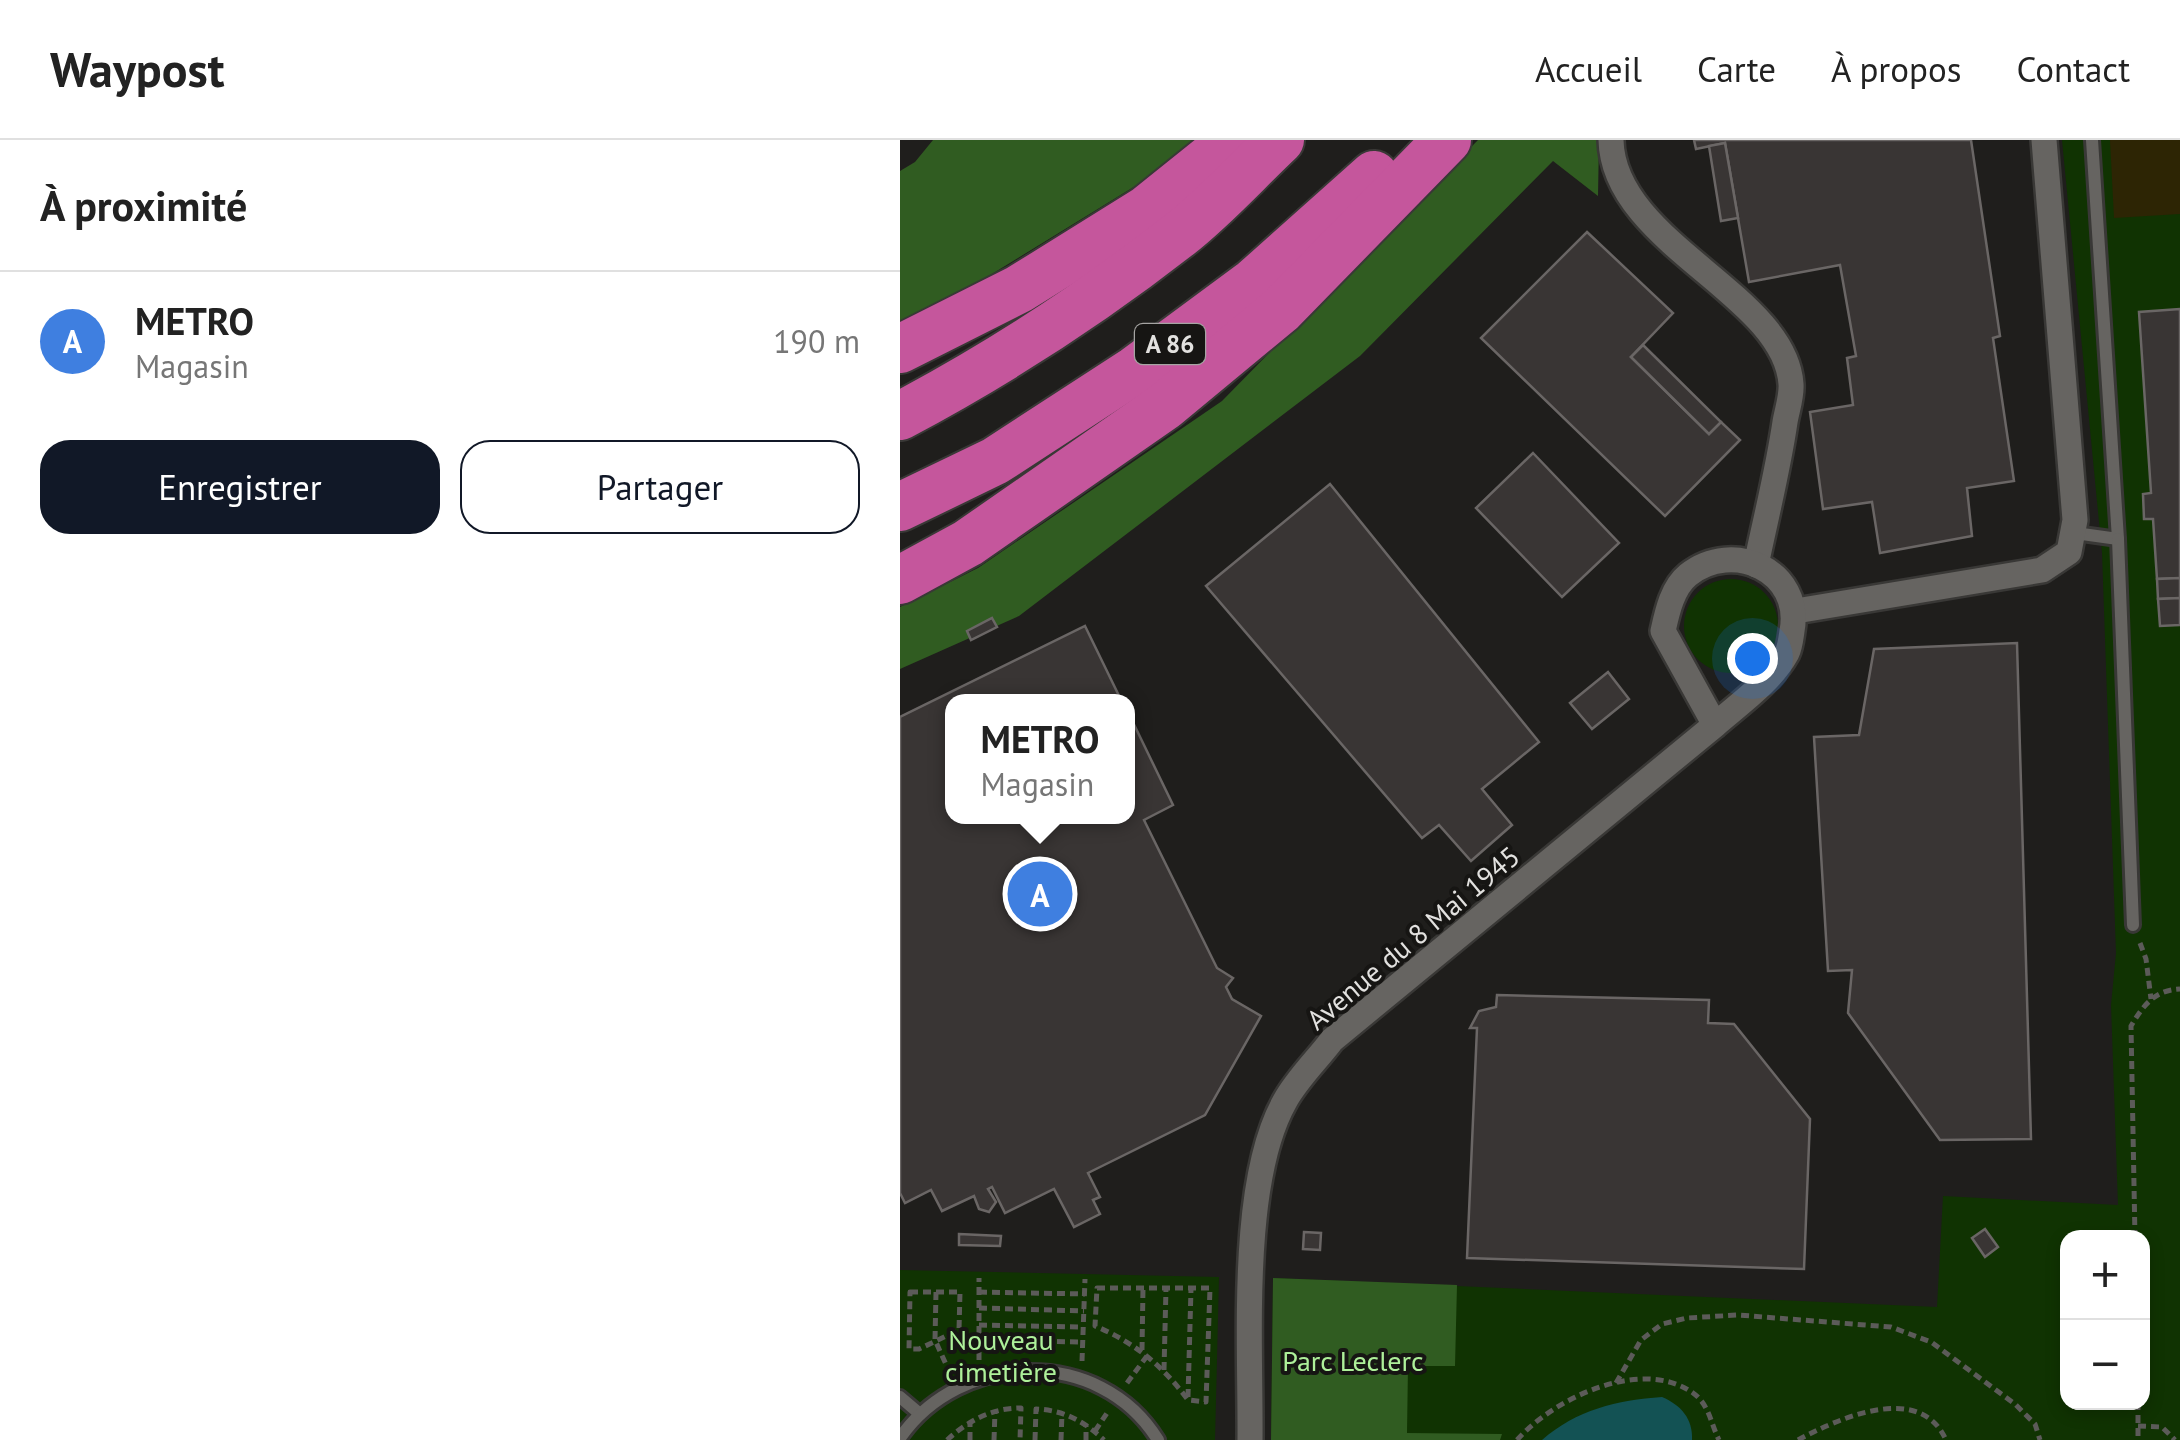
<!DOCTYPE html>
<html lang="fr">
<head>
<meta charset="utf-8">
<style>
  :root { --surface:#fff; --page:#f2f2f2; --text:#222; --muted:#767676; --line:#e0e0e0; --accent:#111827 }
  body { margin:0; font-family:"PT Sans",sans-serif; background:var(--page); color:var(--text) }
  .controls { position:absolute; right:30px; bottom:30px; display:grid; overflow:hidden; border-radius:20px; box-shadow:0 5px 15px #0003 }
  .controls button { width:90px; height:90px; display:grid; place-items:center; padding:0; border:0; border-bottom:2px solid var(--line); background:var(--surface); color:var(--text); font:50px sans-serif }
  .you { position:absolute; left:852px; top:518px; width:35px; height:35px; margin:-25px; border:8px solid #fff; border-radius:50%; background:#1a73e8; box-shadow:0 0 0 15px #1a73e833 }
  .badge { display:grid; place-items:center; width:65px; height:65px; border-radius:50%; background:var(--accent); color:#fff; font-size:32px; font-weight:700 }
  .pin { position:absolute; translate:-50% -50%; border:5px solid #fff; box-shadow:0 2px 10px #0006 }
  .popup { position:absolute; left:45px; top:554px; width:190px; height:130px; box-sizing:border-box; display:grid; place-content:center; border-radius:20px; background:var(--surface); filter:drop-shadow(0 2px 8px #0005); font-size:32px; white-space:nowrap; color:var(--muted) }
  .popup b { font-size:38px; color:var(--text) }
  .popup::after { content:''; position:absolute; left:50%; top:100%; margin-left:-20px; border:20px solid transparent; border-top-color:var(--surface) }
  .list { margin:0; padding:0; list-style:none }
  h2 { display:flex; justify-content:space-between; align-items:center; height:130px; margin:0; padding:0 40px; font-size:42px }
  h2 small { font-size:32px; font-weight:400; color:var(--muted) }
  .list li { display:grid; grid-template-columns:65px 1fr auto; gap:30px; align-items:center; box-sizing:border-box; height:140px; padding:0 40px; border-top:2px solid var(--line) }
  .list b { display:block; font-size:38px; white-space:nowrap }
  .list p { margin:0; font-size:32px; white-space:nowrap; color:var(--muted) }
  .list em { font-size:32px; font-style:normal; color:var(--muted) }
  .actions { display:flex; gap:20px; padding:30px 40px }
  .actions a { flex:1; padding:22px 0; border:2px solid var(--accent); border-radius:30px; text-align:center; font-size:35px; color:var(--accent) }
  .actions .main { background:var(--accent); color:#fff }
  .map { position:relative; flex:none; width:1280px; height:1300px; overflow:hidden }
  header { display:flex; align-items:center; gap:60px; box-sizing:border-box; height:140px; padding:0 50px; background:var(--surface); border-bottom:2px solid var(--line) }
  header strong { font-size:48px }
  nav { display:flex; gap:55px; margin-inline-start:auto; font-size:35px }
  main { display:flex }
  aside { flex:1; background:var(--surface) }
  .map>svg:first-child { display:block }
  .green { fill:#103302; fill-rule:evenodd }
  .forest { fill:#305c21 }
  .sand { fill:#2d2504 }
  .water { fill:#135254 }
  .building { fill:#393534; stroke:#6a6665; stroke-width:2.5 }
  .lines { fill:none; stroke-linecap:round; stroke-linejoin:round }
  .lane-casing { stroke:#393836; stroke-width:18 }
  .street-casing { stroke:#393836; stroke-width:30 }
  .highway-casing { stroke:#393836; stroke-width:52 }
  .path { stroke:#5c5b59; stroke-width:5; stroke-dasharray:8 5; stroke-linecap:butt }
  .lane { stroke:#666461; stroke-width:12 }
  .street { stroke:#666461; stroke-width:25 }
  .highway { stroke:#c5569c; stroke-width:48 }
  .labels { text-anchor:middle; stroke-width:8; stroke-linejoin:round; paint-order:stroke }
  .shield { fill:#161513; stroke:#a5a4a2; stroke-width:2.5 }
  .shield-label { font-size:25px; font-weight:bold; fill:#e2e1df }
  .street-label { font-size:28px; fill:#e2e1df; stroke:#161513 }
  .park-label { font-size:28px; fill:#aef09a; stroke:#161513 }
</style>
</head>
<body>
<header>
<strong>Waypost</strong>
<nav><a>Accueil</a><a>Carte</a><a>À propos</a><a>Contact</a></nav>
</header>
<main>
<aside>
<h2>À proximité<small></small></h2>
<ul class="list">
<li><span class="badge" style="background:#3f7fe0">A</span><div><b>METRO</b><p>Magasin</p></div><em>190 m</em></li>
</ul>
<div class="actions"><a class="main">Enregistrer</a><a>Partager</a></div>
</aside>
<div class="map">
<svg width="1280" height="1300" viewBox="0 0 1280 1300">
  <rect width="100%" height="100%" fill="#1f1e1c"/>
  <g class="green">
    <path d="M1162 0H1280V1300H371L373 1138 1037 1167 1043 1056 1218 1065 1211 865 1216 813 1202 413ZM1168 1098H1242V1262H1168Z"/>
    <circle cx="831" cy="486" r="47"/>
    <polygon points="0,1130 319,1137 315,1300 0,1300"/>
  </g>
  <g class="forest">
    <polygon points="33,0 297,0 263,29 48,161 0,182 0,31 15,22"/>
    <polygon points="578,0 699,0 698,56 653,21 460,216 119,476 0,529 0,467 78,428 322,261"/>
    <polygon points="373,1138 557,1145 555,1226 508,1226 507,1293 602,1294 600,1300 371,1300"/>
  </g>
  <polygon class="sand" points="1210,0 1280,0 1280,74 1214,78"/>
  <path class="water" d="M762 1257C781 1265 793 1279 792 1300H642C676 1270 717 1260 762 1257Z"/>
  <g class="building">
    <polygon points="794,0 1071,0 1100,196 1093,198 1114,341 1067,348 1072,396 980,413 972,362 923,369 910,272 953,265 947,218 956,216 940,125 849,142 825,3 796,9"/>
    <polygon points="825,3 838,78 821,81 809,6"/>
    <polygon points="687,92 773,173 731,217 809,294 821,282 840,300 765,376 581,198"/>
    <polygon points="1280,169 1280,438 1257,439 1253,379 1244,379 1243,354 1251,353 1239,172"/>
    <polygon points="743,205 821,282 809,294 731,217"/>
    <polygon points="633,313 719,403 662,457 576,368"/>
    <polygon points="430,344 639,602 582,649 612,685 571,721 539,685 522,698 306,446"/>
    <polygon points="1280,438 1280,458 1258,459 1257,439"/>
    <polygon points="1280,458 1280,485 1260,486 1258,459"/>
    <polygon points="92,478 97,487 71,500 67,491"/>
    <polygon points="185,486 222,562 52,562 52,676 228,676 228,572 273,665 244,680 317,828 333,838 326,847 332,859 361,876 305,975 188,1033 200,1057 193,1060 200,1074 174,1087 154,1049 105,1073 92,1047 88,1049 96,1062 89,1072 79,1069 74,1056 42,1071 31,1050 5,1063 0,1053 0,577"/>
    <polygon points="1117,503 1131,999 1040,1000 948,873 952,830 928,831 914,597 959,595 974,509"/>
    <polygon points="708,532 729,559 692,589 670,563"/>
    <polygon points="597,855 809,860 808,883 834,884 910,979 904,1129 567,1118 577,888 570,888 579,871 596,867"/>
    <polygon points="1085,1089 1098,1107 1085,1117 1072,1098"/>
    <polygon points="404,1092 421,1093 420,1110 403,1109"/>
    <polygon points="59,1094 101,1096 100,1106 59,1105"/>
  </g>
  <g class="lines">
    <defs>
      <g id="lane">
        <polyline points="1175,393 1218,399 1192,0"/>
        <polyline points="1218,399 1233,785"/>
        <polyline points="0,1257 20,1274"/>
        <path d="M0 1298C60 1211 200 1206 258 1300"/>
      </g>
      <g id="street">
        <path d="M711 0C713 103 885 154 891 244 892 256 887 270 885 282 878 330 866 377 856 425"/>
        <polyline points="896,471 1142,430 1169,412 1175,380 1144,0"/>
        <path d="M350 1300C351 1206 339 1042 385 961 397 939 417 920 432 900L815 585C839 564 871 542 887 513 890 507 891 498 892 491 903 431 833 399 788 435 772 448 767 473 763 491L815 585"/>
      </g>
      <g id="highway">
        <polyline points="0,209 119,149 246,70 333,0"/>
        <path d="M0 276C98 224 192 163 279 95 315 67 347 31 380 0"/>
        <polyline points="0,367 95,321 235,230 354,142 474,35"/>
        <polyline points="0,440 68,403 265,266 381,170 547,0"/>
      </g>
    </defs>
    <use href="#lane" class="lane-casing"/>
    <use href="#street" class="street-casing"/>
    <use href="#highway" class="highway-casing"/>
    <g class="path">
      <polyline points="1240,803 1246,819 1251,859"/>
      <path d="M1235 1098 1231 886C1243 866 1254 850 1280 849"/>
      <path d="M197 1148H310L306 1262 288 1260C263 1226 234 1202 195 1186Z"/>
      <polygon points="10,1152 60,1152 59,1190 19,1209 9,1209"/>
      <polyline points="36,1152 35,1200 49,1231"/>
      <polyline points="79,1152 185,1154"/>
      <polyline points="79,1168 184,1171"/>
      <polyline points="79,1185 183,1187"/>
      <polyline points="79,1200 183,1202"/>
      <polyline points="242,1210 243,1148"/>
      <polyline points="79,1220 79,1138"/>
      <polyline points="182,1221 185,1139"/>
      <polyline points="264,1230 266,1148"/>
      <polyline points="227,1243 247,1216"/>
      <polyline points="716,1243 741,1200 762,1184 787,1178 838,1175 991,1187 1031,1202 1115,1264 1135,1284 1140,1300"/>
      <polyline points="288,1257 291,1149"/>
      <polyline points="1238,1262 1238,1300"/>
      <polyline points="1238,1286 1262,1287 1275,1300"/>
      <polyline points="195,1291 207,1273"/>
      <path d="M47 1300C69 1280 92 1268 121 1268L120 1300"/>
      <polyline points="70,1300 70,1283"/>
      <polyline points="94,1300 95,1271"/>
      <path d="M135 1300 136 1269C163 1270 184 1281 204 1300"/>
      <polyline points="161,1300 162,1273"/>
      <polyline points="186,1300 186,1284"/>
      <path d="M617 1300C653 1259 741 1216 793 1253 809 1264 811 1284 819 1300"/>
      <path d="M898 1300C937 1279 1020 1241 1046 1300"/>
    </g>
    <use href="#lane" class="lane"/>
    <use href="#street" class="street"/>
    <use href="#highway" class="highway"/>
  </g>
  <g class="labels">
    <rect class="shield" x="235" y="184" width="70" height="40" rx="8"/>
    <g class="shield-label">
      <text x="270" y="213">A 86</text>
    </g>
    <g class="street-label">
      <text transform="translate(513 798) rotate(-40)" y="10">Avenue du 8 Mai 1945</text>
    </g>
    <g class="park-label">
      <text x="101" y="1210">Nouveau<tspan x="101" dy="32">cimetière</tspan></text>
      <text x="453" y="1231">Parc Leclerc</text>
    </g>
  </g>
</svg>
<div class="controls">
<button>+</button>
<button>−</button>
</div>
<div class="you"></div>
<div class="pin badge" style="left:140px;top:754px;background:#3f7fe0">A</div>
<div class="popup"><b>METRO</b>Magasin</div>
</div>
</main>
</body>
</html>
